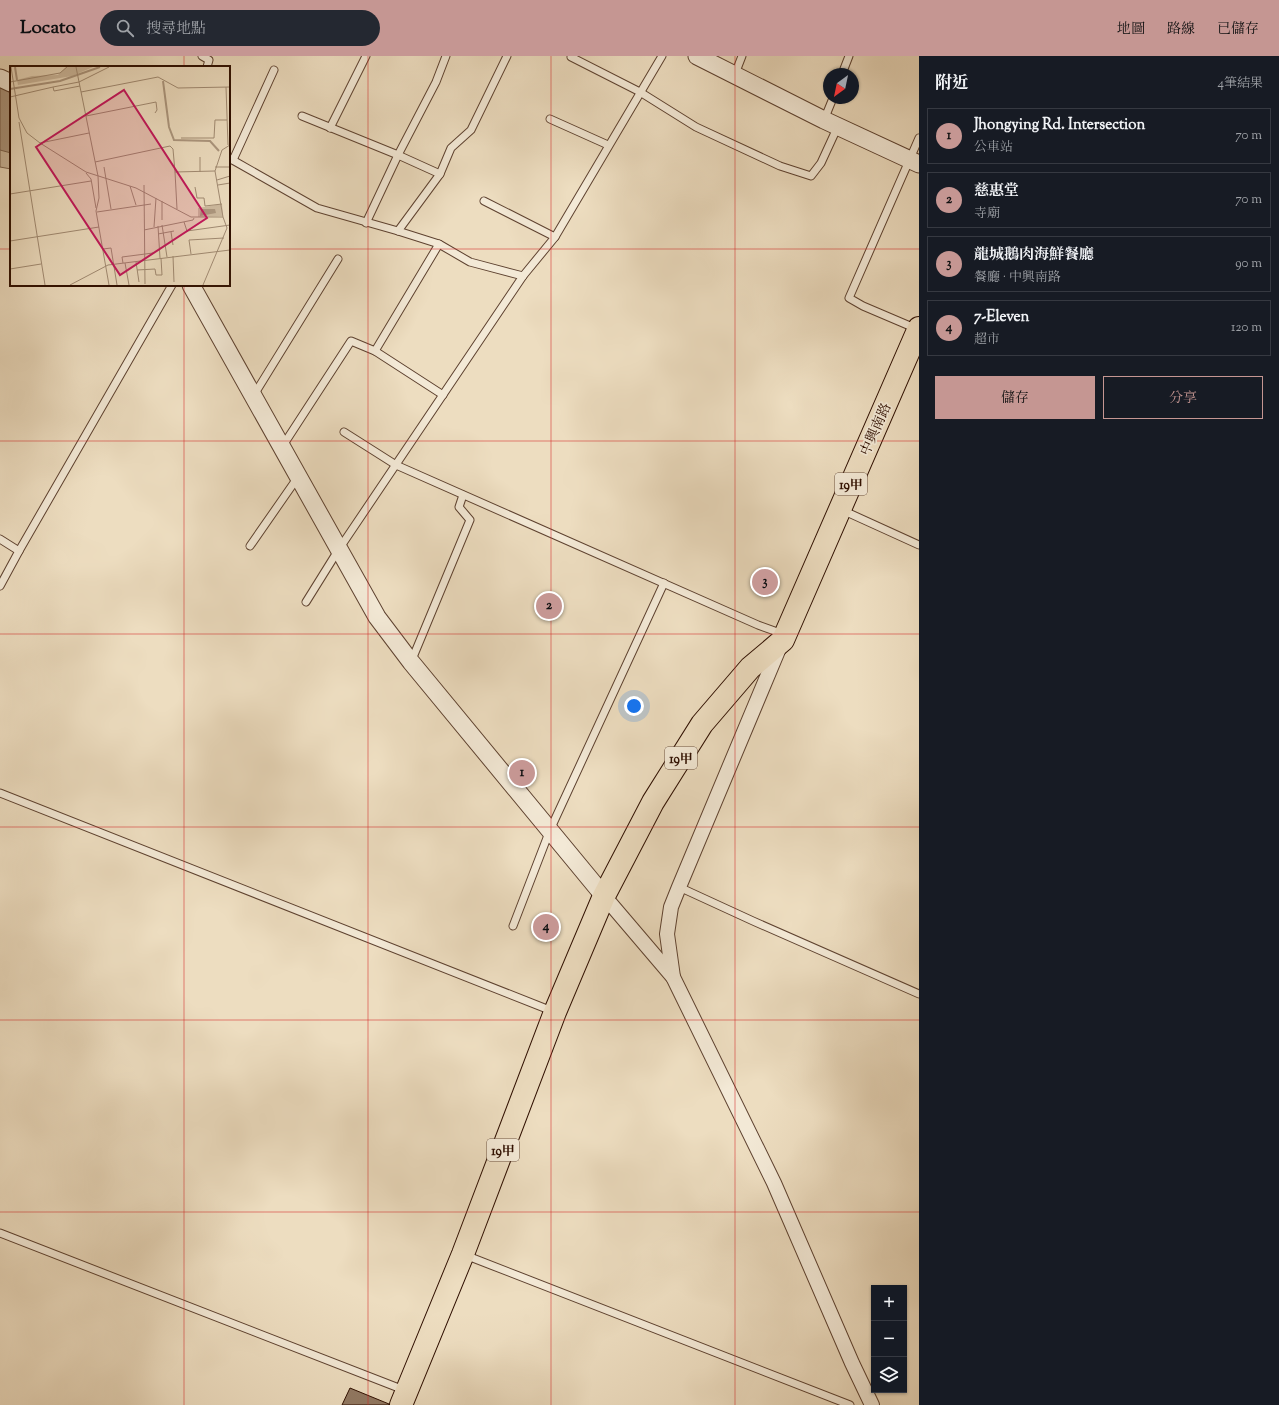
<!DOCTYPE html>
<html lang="zh-TW">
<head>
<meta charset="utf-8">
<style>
  :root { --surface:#171b24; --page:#242831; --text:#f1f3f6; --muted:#9ea1a6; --line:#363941; --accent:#c59692 }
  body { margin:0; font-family:"Sorts Mill Goudy","Noto Serif TC",serif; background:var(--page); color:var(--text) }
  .controls { position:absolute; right:12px; bottom:12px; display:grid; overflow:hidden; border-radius:0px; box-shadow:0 1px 3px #0004 }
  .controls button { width:36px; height:36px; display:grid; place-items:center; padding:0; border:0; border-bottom:1px solid var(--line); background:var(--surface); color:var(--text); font:20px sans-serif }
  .compass { position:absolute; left:823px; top:12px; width:36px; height:36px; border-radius:50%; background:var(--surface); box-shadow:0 1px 3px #0004; rotate:213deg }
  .you { position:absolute; left:634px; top:650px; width:14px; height:14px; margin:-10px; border:3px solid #fff; border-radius:50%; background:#1a73e8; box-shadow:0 0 0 6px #1a73e833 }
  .badge { display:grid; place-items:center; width:26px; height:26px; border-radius:50%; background:var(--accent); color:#111; font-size:13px; font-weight:700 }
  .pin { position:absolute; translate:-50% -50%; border:2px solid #fff; box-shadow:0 1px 4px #0006 }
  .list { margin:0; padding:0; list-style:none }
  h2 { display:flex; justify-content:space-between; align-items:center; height:52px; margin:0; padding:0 16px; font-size:17px }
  h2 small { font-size:13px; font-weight:400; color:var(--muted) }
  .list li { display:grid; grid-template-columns:26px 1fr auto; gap:12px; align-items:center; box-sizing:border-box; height:56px; margin:0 8px 8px; padding:0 8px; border:1px solid var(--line); border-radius:0px }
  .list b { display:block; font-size:15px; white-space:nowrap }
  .list p { margin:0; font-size:13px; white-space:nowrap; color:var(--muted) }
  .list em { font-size:13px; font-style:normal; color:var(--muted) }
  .actions { display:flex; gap:8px; padding:12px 16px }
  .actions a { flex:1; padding:9px 0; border:1px solid var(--accent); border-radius:0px; text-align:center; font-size:14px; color:var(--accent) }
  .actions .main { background:var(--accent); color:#111 }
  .icon { flex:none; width:22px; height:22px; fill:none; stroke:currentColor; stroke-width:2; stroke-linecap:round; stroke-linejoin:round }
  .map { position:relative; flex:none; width:919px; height:1349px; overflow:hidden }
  header { display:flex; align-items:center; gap:24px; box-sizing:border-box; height:56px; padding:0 20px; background:var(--accent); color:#111 }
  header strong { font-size:19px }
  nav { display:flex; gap:22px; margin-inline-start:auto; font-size:14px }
  .search { width:280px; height:36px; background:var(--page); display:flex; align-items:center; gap:10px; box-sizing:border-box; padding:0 14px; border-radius:22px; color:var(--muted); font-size:15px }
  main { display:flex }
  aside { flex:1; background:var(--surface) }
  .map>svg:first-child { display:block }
  .green { fill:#cdba9f; stroke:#7e6450 }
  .water { fill:#ac977f; stroke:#7a614c }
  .building { fill:#927a64; stroke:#2f0f00 }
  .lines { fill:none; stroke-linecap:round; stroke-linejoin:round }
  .service-casing { stroke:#5e4230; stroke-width:9 }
  .minor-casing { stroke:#5e4230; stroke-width:16 }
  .tertiary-casing { stroke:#5e4230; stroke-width:19 }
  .primary-casing { stroke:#2f0f00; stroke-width:24 }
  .service { stroke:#f3e9d6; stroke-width:7 }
  .minor { stroke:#f3e9d6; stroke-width:14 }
  .tertiary { stroke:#f3e9d6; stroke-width:17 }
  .primary { stroke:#edddc0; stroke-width:22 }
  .grid { fill:none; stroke:#d62828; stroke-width:1; stroke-opacity:0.55 }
  .labels { text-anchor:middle; stroke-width:3.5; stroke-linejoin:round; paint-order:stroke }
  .shield { fill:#f3e9d6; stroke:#6a5040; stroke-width:1 }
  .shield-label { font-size:13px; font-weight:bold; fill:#2f0f00 }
  .street-label { font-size:14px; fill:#2f0f00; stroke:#f3e9d6 }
  .inset-river { fill:none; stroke:#ac977f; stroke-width:2 }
  .inset-road { fill:none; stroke:#a18b73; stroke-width:1 }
  .view { fill:#c2185b; fill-opacity:0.15; stroke:#c2185b; stroke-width:2 }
  .inset-edge { fill:none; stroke:#2f0f00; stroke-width:2 }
</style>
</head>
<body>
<header>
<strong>Locato</strong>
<div class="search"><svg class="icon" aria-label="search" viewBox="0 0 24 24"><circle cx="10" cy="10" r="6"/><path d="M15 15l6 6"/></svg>搜尋地點</div>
<nav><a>地圖</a><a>路線</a><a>已儲存</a></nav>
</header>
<main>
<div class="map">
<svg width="919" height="1349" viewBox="0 0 919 1349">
  <rect width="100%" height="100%" fill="#edddc0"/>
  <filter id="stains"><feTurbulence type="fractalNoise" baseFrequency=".005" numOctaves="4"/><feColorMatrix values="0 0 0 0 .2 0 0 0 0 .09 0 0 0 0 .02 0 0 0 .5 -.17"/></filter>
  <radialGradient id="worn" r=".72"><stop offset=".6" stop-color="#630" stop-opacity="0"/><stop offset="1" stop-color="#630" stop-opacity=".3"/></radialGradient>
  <polygon class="green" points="0,21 11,25 11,113 0,111"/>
  <polygon class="water" points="0,31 11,37 11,97 0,94"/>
  <polygon class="building" points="350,1332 389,1348 389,1349 342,1349"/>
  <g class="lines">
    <defs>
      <g id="service">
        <polyline points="202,0 209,4 207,11"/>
        <polyline points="571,1 640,36 696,71 780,110 811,120 821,107 838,70"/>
        <polyline points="735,18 742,0"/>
        <polyline points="842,18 849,0"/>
        <polyline points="302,60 398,99 440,118"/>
        <polyline points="550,63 608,89"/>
        <polyline points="824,64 833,42"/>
        <polyline points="330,72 366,0"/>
        <polyline points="229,102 317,152 398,175 439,188 470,206 523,220"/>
        <polyline points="233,104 274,14"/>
        <polyline points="484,145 555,181"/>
        <polyline points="366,167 398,99 436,26 446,0"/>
        <polyline points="398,175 440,118 451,92 471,74 507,0"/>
        <polyline points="917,273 863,250 849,242 919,82"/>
        <polyline points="375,295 443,339"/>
        <polyline points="254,339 338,203"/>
        <polyline points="344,376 396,409 758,569 783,578"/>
        <polyline points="282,391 351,285 375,295 439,188"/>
        <polyline points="842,454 919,489"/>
        <polyline points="0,483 19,495 0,530"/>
        <polyline points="250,490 298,421"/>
        <polyline points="19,495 172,229"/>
        <polyline points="306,546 339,493 523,220 555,181 662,0"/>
        <polyline points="411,606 470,464 459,451 463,439"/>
        <polyline points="0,737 552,955"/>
        <polyline points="679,831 753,865 919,938"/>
        <polyline points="513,870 550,774 664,527"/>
        <polyline points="0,1177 404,1334"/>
        <polyline points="465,1199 850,1349"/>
      </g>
      <g id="minor">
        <polyline points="604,840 673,921 774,1127 852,1307 872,1349"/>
        <polyline points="673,921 667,878 671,851 679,831 780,590"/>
      </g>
      <g id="tertiary">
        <polyline points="697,0 824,64 919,108"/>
        <polyline points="0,22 11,27"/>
        <polyline points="191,229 377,561 411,606 604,840"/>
      </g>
      <polyline id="primary" points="401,1349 463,1198 555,956 604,840 653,746 702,668 750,612 783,584 919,272"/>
    </defs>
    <use href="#service" class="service-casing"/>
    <use href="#minor" class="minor-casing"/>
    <use href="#tertiary" class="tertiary-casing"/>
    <use href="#primary" class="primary-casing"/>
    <use href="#service" class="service"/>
    <use href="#minor" class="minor"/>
    <use href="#tertiary" class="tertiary"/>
    <use href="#primary" class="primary"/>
  </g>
  <path class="grid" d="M184 0V11M368 0V1349M551 0V1349M735 0V1349M0 193H11M229 193H919M184 229V1349M0 385H919M0 578H919M0 771H919M0 964H919M0 1156H919"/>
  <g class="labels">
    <g class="shield">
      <rect x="835" y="417" width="32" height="22" rx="3"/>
      <rect x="665" y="691" width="32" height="22" rx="3"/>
      <rect x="487" y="1083" width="32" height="22" rx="3"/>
    </g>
    <g class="shield-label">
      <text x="851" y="433">19甲</text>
      <text x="681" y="707">19甲</text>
      <text x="503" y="1099">19甲</text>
    </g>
    <g class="street-label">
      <text transform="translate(875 373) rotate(-66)" y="5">中興南路</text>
    </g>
  </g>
  <g transform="translate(10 10)">
    <rect width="220" height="220" fill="#edddc0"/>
    <path d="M56 1H83L62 10 8 19 7 14 22 10 48 9ZM212 138 213 150 188 151V142Z" fill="#cdba9f"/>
    <path d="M191 143H205L206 147 190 150Z" fill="#ac977f"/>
    <path class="inset-river" d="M5 1 7 14M153 15 159 61 164 74 200 75 209 85M0 23 50 15 90 1"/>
    <path class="inset-road" d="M1 1 9 52 17 67 30 77 76 106 126 122 181 151H213M66 1 88 110 89 132 86 145 99 219M0 16 50 7 57 1M43 21 69 16 99 1M216 21 218 79M71 26 148 11 168 22 220 21M0 31 43 21 44 25 70 20M76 50 146 36 147 44 145 47M9 56 35 219M171 72H204L205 54H217M30 77 79 67M85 96 160 80 163 83 165 106 205 105M94 101 101 143M205 101H220M165 106 167 143M190 106V91M76 107 81 113 86 142M207 114 220 110M134 119 135 218M208 119 220 117M120 120 126 139M185 121 187 132H194L195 140 212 138M0 128 81 115M152 135V154M87 146 141 138M174 156 177 165 220 159M152 159 157 191M148 160 150 192M144 161 146 132M134 164 183 154 184 152M161 166 163 179M148 168 164 165M0 175 89 161M93 183 101 182 107 219M181 188 179 174 214 172M163 190 164 216M126 196 129 216M113 197 112 191 143 187M115 197 119 219M0 203 31 198M127 204 145 203 146 209H152L151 192M60 219 98 199 220 184M193 219 217 162 213 151 205 105 212 84 220 79"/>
    <path class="view" d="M114 24 197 152 110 209 26 81Z"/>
    <rect width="220" height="220" class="inset-edge"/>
  </g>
  <rect width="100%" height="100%" filter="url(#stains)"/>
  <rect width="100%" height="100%" fill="url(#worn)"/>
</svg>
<div class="controls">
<button>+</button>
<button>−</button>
<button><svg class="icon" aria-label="layers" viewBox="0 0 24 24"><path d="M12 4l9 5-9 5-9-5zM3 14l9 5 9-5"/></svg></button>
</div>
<svg class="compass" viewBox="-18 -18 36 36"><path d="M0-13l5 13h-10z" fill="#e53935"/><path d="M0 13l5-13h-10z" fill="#9ea1a6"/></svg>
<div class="you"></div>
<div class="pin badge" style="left:522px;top:717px">1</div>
<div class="pin badge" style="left:549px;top:550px">2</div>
<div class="pin badge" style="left:765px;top:526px">3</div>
<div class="pin badge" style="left:546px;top:871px">4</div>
</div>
<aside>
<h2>附近<small>4筆結果</small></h2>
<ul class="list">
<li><span class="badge">1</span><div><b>Jhongying Rd. Intersection</b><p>公車站</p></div><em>70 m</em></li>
<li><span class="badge">2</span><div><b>慈惠堂</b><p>寺廟</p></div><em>70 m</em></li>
<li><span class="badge">3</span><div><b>龍城鵝肉海鮮餐廳</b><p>餐廳 · 中興南路</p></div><em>90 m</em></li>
<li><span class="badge">4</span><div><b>7-Eleven</b><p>超市</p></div><em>120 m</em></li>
</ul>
<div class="actions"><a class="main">儲存</a><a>分享</a></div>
</aside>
</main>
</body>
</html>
